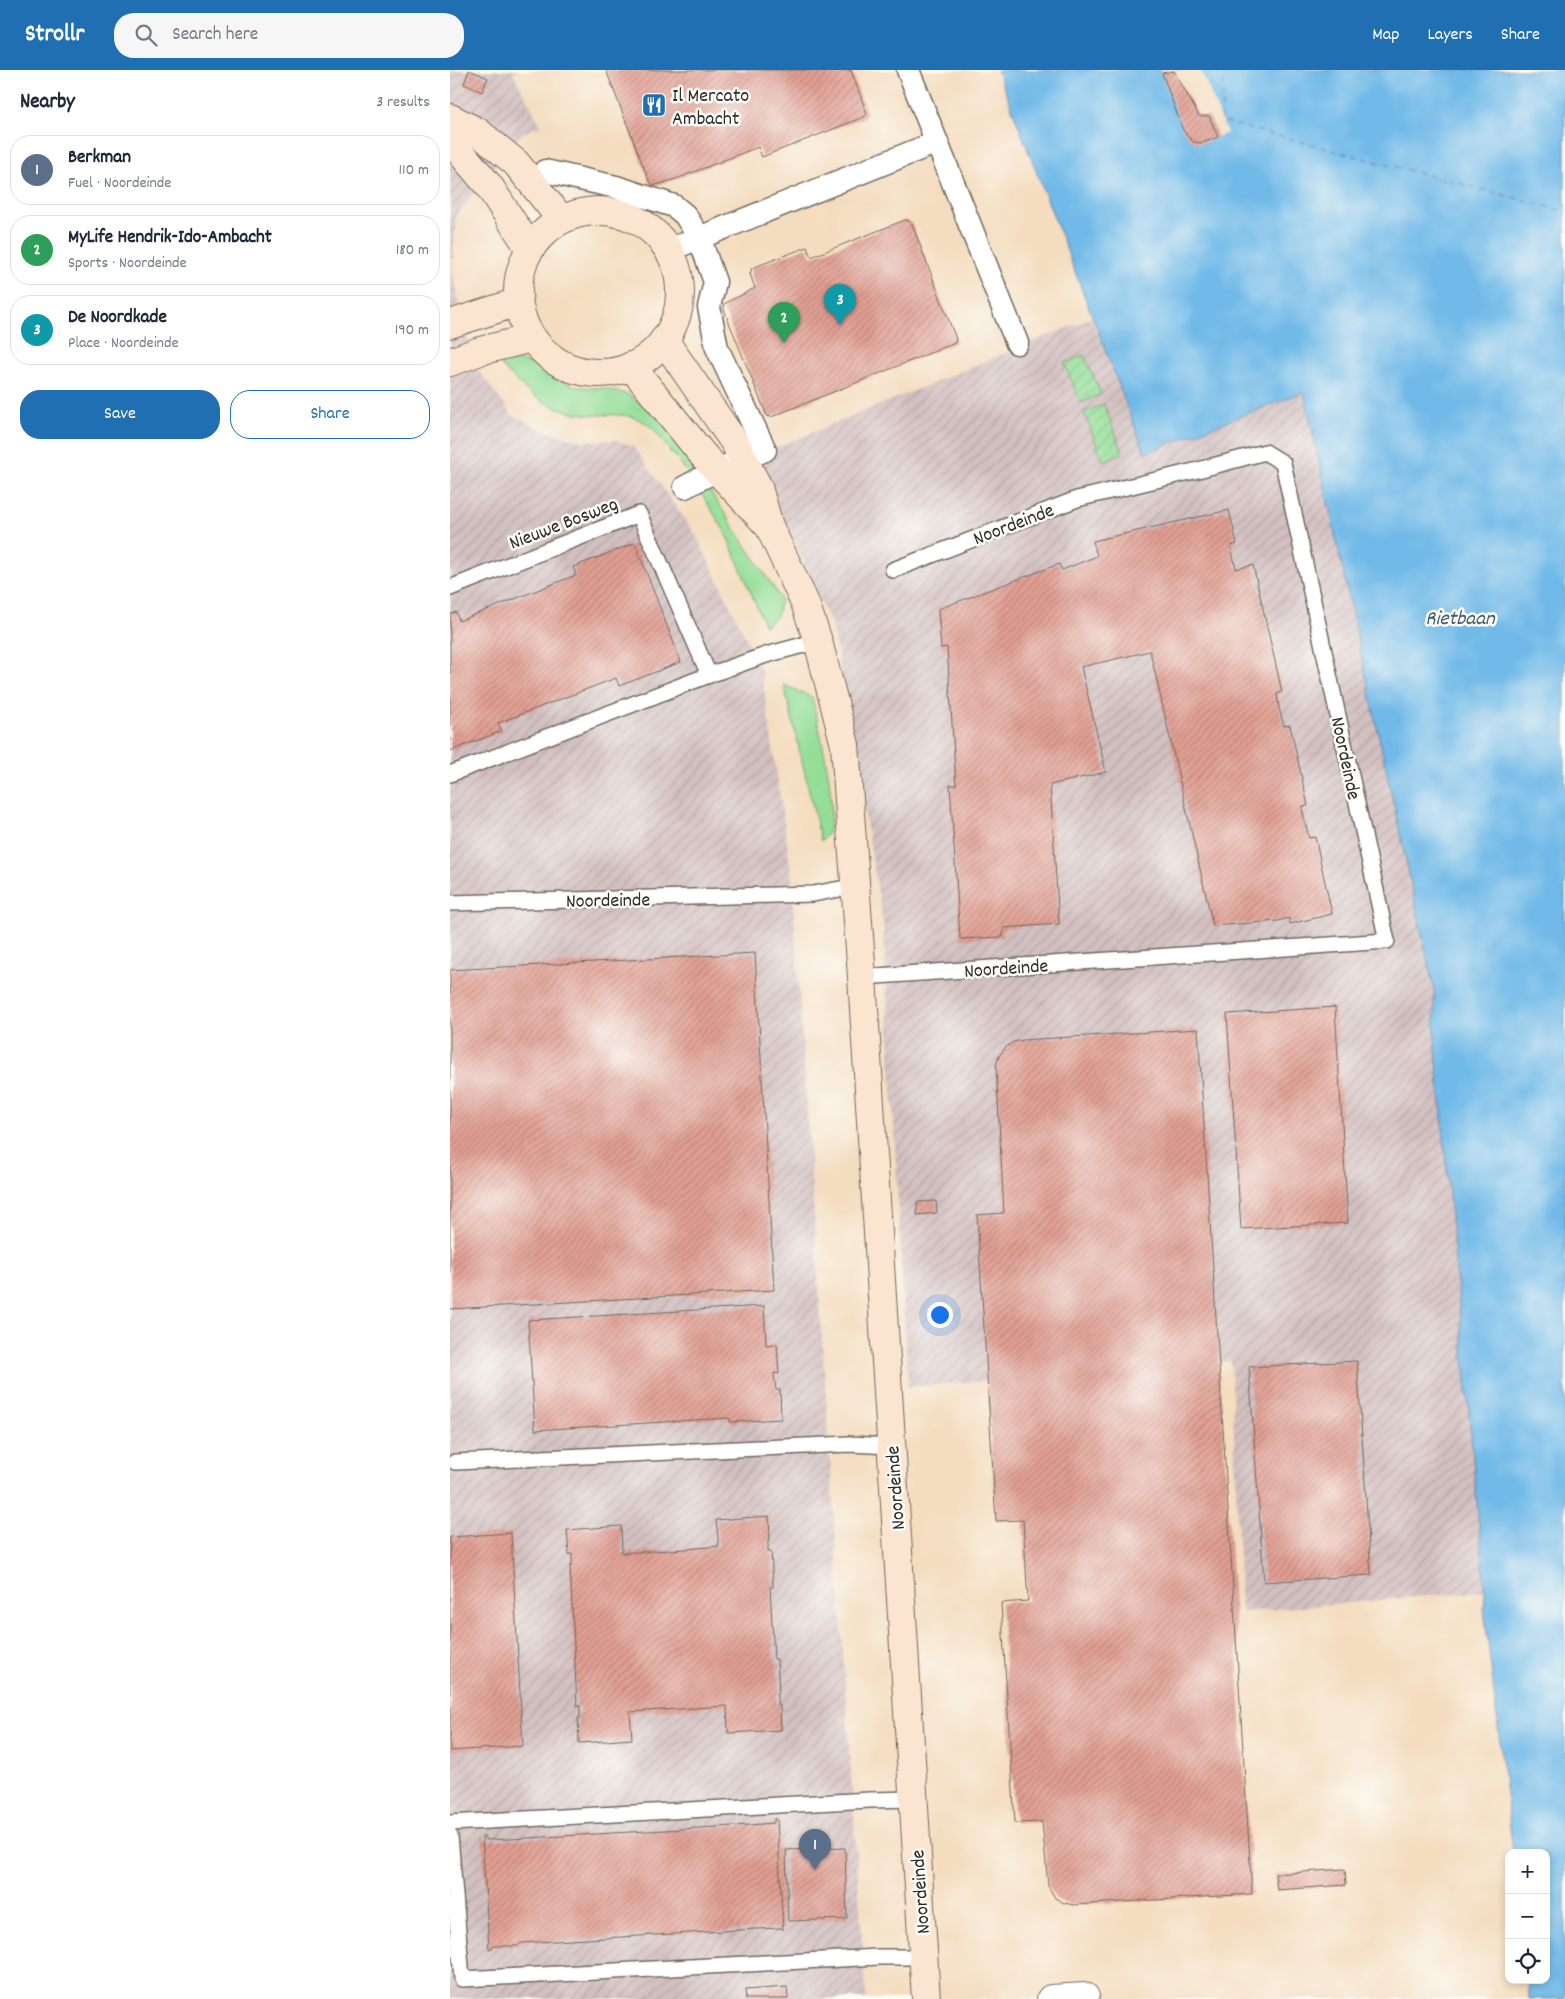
<!DOCTYPE html>
<html lang="en">
<head>
<meta charset="utf-8">
<style>
  :root { --surface:#fff; --page:#f6f6f7; --text:#1f2937; --muted:#747a83; --line:#e0e1e3; --accent:#1f6fb2 }
  body { margin:0; font-family:Dekko,sans-serif; background:var(--page); color:var(--text) }
  .controls { position:absolute; right:15px; bottom:15px; display:grid; overflow:hidden; border-radius:10px; box-shadow:0 2px 8px #0003 }
  .controls button { width:45px; height:45px; display:grid; place-items:center; padding:0; border:0; border-bottom:1px solid var(--line); background:var(--surface); color:var(--text); font:25px sans-serif }
  .you { position:absolute; left:489px; top:1244px; width:18px; height:18px; margin:-12px; border:4px solid #fff; border-radius:50%; background:#1a73e8; box-shadow:0 0 0 8px #1a73e833 }
  .badge { display:grid; place-items:center; width:32px; height:32px; border-radius:50%; background:var(--accent); color:#fff; font-size:16px; font-weight:700 }
  .pin { position:absolute; translate:-50% -41px; filter:drop-shadow(0 1px 2px #0008) }
  .pin::after { content:''; position:absolute; top:26px; width:18px; height:15px; background:inherit; clip-path:polygon(0 0,100% 0,50% 100%) }
  .list { margin:0; padding:0; list-style:none }
  h2 { display:flex; justify-content:space-between; align-items:center; height:65px; margin:0; padding:0 20px; font-size:21px }
  h2 small { font-size:16px; font-weight:400; color:var(--muted) }
  .list li { display:grid; grid-template-columns:32px 1fr auto; gap:15px; align-items:center; box-sizing:border-box; height:70px; margin:0 10px 10px; padding:0 10px; border:1px solid var(--line); border-radius:20px }
  .list b { display:block; font-size:19px; white-space:nowrap }
  .list p { margin:0; font-size:16px; white-space:nowrap; color:var(--muted) }
  .list em { font-size:16px; font-style:normal; color:var(--muted) }
  .actions { display:flex; gap:10px; padding:15px 20px }
  .actions a { flex:1; padding:11px 0; border:1px solid var(--accent); border-radius:20px; text-align:center; font-size:18px; color:var(--accent) }
  .actions .main { background:var(--accent); color:#fff }
  .icon { flex:none; width:28px; height:28px; fill:none; stroke:currentColor; stroke-width:2; stroke-linecap:round; stroke-linejoin:round }
  .map { position:relative; flex:none; width:1115px; height:1929px; overflow:hidden }
  header { display:flex; align-items:center; gap:30px; box-sizing:border-box; height:70px; padding:0 25px; background:var(--accent); color:#fff }
  header strong { font-size:24px }
  nav { display:flex; gap:28px; margin-inline-start:auto; font-size:18px }
  .search { width:350px; height:45px; background:var(--page); display:flex; align-items:center; gap:12px; box-sizing:border-box; padding:0 18px; border-radius:20px; color:var(--muted); font-size:19px }
  main { display:flex }
  aside { flex:1; background:var(--surface) }
  .map>svg:first-child { display:block }
  .industrial { fill:url(#industrial-furrows) }
  .grass { fill:#95de98; stroke:#608462 }
  .garden { fill:url(#garden-furrows); stroke:#608462 }
  .water { fill:#70b9e8; stroke:#4e728a }
  .pier { fill:#f4ddbf }
  .lines { fill:none; stroke-linecap:round; stroke-linejoin:round }
  .ferry { stroke:#435d6d; stroke-width:1; stroke-dasharray:6 5; stroke-linecap:butt }
  .building { fill:url(#building-hatch) }
  .service-casing { stroke:#71695f; stroke-width:18 }
  .pedestrian-casing { stroke:#71695f; stroke-width:25 }
  .minor-casing { stroke:#71695f; stroke-width:30 }
  .secondary-casing { stroke:#71695f; stroke-width:30 }
  .service { stroke:#fff; stroke-width:15 }
  .pedestrian { stroke:#fff; stroke-width:22 }
  .minor { stroke:#fff; stroke-width:28 }
  .secondary { stroke:#fce5d0; stroke-width:28 }
  .labels { text-anchor:middle; stroke-width:5; stroke-linejoin:round; paint-order:stroke }
  .poi-label { font-size:20px; fill:#2b2b2b; stroke:#fdfcf7; text-anchor:start }
  .street-label { font-size:20px; fill:#2b2b2b; stroke:#fdfcf7 }
  .water-label { font-size:21px; font-style:italic; fill:#435d6d; stroke:#fdfcf7 }
</style>
</head>
<body>
<header>
<strong>Strollr</strong>
<div class="search"><svg class="icon" aria-label="search" viewBox="0 0 24 24"><circle cx="10" cy="10" r="6"/><path d="M15 15l6 6"/></svg>Search here</div>
<nav><a>Map</a><a>Layers</a><a>Share</a></nav>
</header>
<main>
<aside>
<h2>Nearby<small>3 results</small></h2>
<ul class="list">
<li><span class="badge" style="background:#5c6f8a">1</span><div><b>Berkman</b><p>Fuel · Noordeinde</p></div><em>110 m</em></li>
<li><span class="badge" style="background:#2e9e5b">2</span><div><b>MyLife Hendrik-Ido-Ambacht</b><p>Sports · Noordeinde</p></div><em>180 m</em></li>
<li><span class="badge" style="background:#0f9aa8">3</span><div><b>De Noordkade</b><p>Place · Noordeinde</p></div><em>190 m</em></li>
</ul>
<div class="actions"><a class="main">Save</a><a>Share</a></div>
</aside>
<div class="map">
<svg width="1115" height="1929" viewBox="0 0 1115 1929">
  <defs>
    <pattern id="industrial-furrows" width="10" height="10" patternUnits="userSpaceOnUse" patternTransform="scale(1.25)"><rect width="10" height="10" fill="#d2bfc0"/><path d="M-1 1l2-2M0 10L10 0M9 11l2-2" fill="none" stroke="#b4a4a5"/></pattern>
    <pattern id="garden-furrows" width="10" height="10" patternUnits="userSpaceOnUse" patternTransform="scale(1.25)"><rect width="10" height="10" fill="#95de98"/><path d="M-1 1l2-2M0 10L10 0M9 11l2-2" fill="none" stroke="#81bf83"/></pattern>
    <pattern id="building-hatch" width="6" height="6" patternUnits="userSpaceOnUse" patternTransform="scale(1.25)"><rect width="6" height="6" fill="#e29f93"/><path d="M-1 1l2-2M0 6l6-6M5 7l2-2" fill="none" stroke="#b78278"/></pattern>
  </defs>
  <rect width="100%" height="100%" fill="#fdfcf7"/>
  <filter id="ink" filterUnits="userSpaceOnUse"><feTurbulence type="fractalNoise" baseFrequency=".02" numOctaves="2"/><feDisplacementMap in="SourceGraphic" scale="10" xChannelSelector="R" yChannelSelector="G"/><feConvolveMatrix kernelMatrix="1 2 1 2 8 2 1 2 1" color-interpolation-filters="sRGB"/></filter>
  <filter id="wash" filterUnits="userSpaceOnUse"><feTurbulence type="fractalNoise" baseFrequency=".0096" numOctaves="4" result="noise"/><feDisplacementMap in="SourceGraphic" scale="20" xChannelSelector="R" yChannelSelector="G"/><feGaussianBlur stdDeviation="1.12" result="paint"/><feColorMatrix in="noise" values="0 0 0 0 0 0 0 0 0 0 0 0 0 0 0 0 0 1.4 0 .05"/><feComposite in="paint" operator="in"/></filter>
  <g filter="url(#wash)">
    <rect width="100%" height="100%" fill="#f4ddbf"/>
    <g class="industrial">
      <polygon points="0,0 69,0 63,3 91,56 72,63 6,145 2,200 10,242 25,296 62,345 102,364 132,371 166,370 183,376 246,465 311,599 341,800 416,1929 0,1929"/>
      <polygon points="641,248 695,383 854,322 984,919 985,969 1035,1521 791,1542 781,1291 458,1317 433,852 383,558 305,386"/>
    </g>
    <g class="grass">
      <path d="M54 288 65 289 84 295 105 308 128 317 151 318 177 324 201 339 234 381 331 529 327 546 315 556 275 462 248 418 225 385H223C214 374 205 357 192 351 178 343 163 345 147 345 101 344 74 323 46 289Z"/>
      <path d="M334 615 362 627C369 659 389 733 378 762 377 766 374 768 371 771Z"/>
    </g>
    <g class="garden">
      <polygon points="634,285 651,324 631,333 614,293"/>
      <polygon points="654,334 673,383 653,391 634,342"/>
    </g>
    <polygon class="water" points="547,0 1115,0 1115,1929 1079,1929 1078,1910 1096,1910 1096,1783 1063,1783 1034,1539 1035,1521 985,969 984,919 854,322 695,383"/>
    <polygon class="pier" points="711,0 751,0 777,63 752,73 744,72 738,67 733,60"/>
    <g class="lines">
      <polyline class="ferry" points="774,0 771,51 1115,141"/>
    </g>
    <g id="blocks">
      <g class="building">
        <polygon points="19,0 38,8 32,22 14,14"/>
        <polygon points="156,0 401,0 417,44 414,47 312,87 308,77 226,109 203,116 199,111"/>
        <polygon points="724,1 749,46 759,46 768,67 752,73 744,72 738,67 733,60 712,3"/>
        <polygon points="455,150 459,151 462,154 506,269 505,273 321,347 317,346 274,240 274,234 305,218 300,204 302,198 357,177 361,187"/>
        <polygon points="779,440 787,474 781,476 786,499 803,495 832,622 827,624 829,638 834,656 840,655 858,736 852,737 854,748 859,768 865,767 882,844 840,854 839,848 828,851 763,856 700,581 631,597 656,702 600,715 609,854 553,858 553,867 510,869 500,715 506,715 497,577 491,578 488,539 609,494 612,500 647,486 643,471"/>
        <polygon points="185,473 231,592 169,616 166,608 48,653 52,661 0,681 0,544 6,542 9,551 57,532 126,505 123,497"/>
        <polygon points="305,883 324,1220 0,1239 0,900"/>
        <polygon points="885,937 898,1153 791,1159 777,944"/>
        <polygon points="748,959 802,1824 624,1835 614,1833 605,1828 598,1816 592,1752 565,1753 551,1533 578,1531 573,1450 546,1451 527,1145 554,1143 546,995 549,986 555,978 563,972 573,970"/>
        <polygon points="486,1131 487,1143 467,1145 467,1132"/>
        <polygon points="314,1236 316,1275 327,1274 329,1304 324,1303 326,1320 330,1320 331,1349 280,1352 280,1349 277,1348 85,1360 78,1250"/>
        <polygon points="907,1291 921,1505 814,1512 799,1297"/>
        <polygon points="319,1446 320,1470 318,1470 318,1482 321,1482 323,1517 320,1517 324,1589 327,1589 329,1623 327,1623 327,1635 330,1635 331,1660 278,1663 277,1636 180,1642 182,1669 129,1673 128,1648 130,1648 130,1636 127,1636 120,1496 122,1496 122,1484 119,1484 117,1460 171,1456 172,1483 236,1479 269,1476 266,1450"/>
        <polygon points="61,1463 73,1676 0,1681 0,1467"/>
        <polygon points="324,1749 327,1749 333,1860 331,1858 306,1859 71,1873 68,1876 42,1876 42,1878 39,1879 32,1767 35,1767 35,1770 61,1769 300,1755 324,1753"/>
        <polygon points="395,1778 397,1849 338,1851 336,1780"/>
        <polygon points="895,1799 896,1815 827,1820 825,1804"/>
        <polygon points="337,1917 338,1929 296,1929 295,1920"/>
      </g>
    </g>
  </g>
  <g filter="url(#ink)">
    <use href="#blocks" fill-opacity="0" stroke="#71695f" stroke-width="1"/>
    <g class="lines">
      <defs>
        <g id="service">
          <polyline points="0,518 189,444 259,605"/>
          <polyline points="0,704 259,605 316,585 368,571"/>
          <polyline points="0,833 363,824 406,816"/>
          <polyline points="412,907 937,871 833,393 815,382 748,400 627,429 443,500"/>
          <polyline points="5,1392 399,1374 442,1376"/>
          <polyline points="0,1753 420,1730 463,1729"/>
          <polyline points="0,1766 12,1909 429,1887 474,1887"/>
        </g>
        <g id="pedestrian">
          <polyline points="458,0 567,273"/>
          <polyline points="95,101 166,117 224,136 235,145 249,167 265,212 259,237 267,278 315,380 267,400 235,417"/>
          <polyline points="219,180 487,72"/>
        </g>
        <polyline id="minor" points="601,1929 635,1927"/>
        <g id="secondary">
          <polyline points="0,48 28,62 66,93 111,149"/>
          <polyline points="0,70 39,116 80,179"/>
          <circle cx="149" cy="222" r="81"/>
          <polyline points="0,254 68,232"/>
          <polyline points="214,270 285,373 308,417 319,456 355,533 368,571 395,675 412,907 476,1929"/>
          <polyline points="0,292 30,281 82,268"/>
          <polyline points="181,296 253,385 315,452"/>
        </g>
      </defs>
      <use href="#service" class="service-casing"/>
      <use href="#pedestrian" class="pedestrian-casing"/>
      <use href="#minor" class="minor-casing"/>
      <use href="#secondary" class="secondary-casing"/>
      <use href="#service" class="service"/>
      <use href="#pedestrian" class="pedestrian"/>
      <use href="#minor" class="minor"/>
      <use href="#secondary" class="secondary"/>
    </g>
  </g>
  <defs>
    <symbol id="restaurant-square" viewBox="-11 -11 22 22"><rect x="-9" y="-9" width="18" height="18" rx="4" fill="#1f6fb2" stroke="#fdfcf7"/><path d="M-5-6h1v4h1v-4h1v4h1v-4h1v5L-1.5 .5V6h-2V.5L-5-1ZM5-6V6H3V1.5H1.5Q1.5-4 5-6Z" fill="#fff"/></symbol>
  </defs>
  <g fill-rule="evenodd">
    <use href="#restaurant-square" x="190" y="21" width="28" height="28"/>
  </g>
  <g class="labels">
    <g class="poi-label">
      <text x="222" y="31">Il Mercato<tspan x="222" dy="23">Ambacht</tspan></text>
    </g>
    <g class="street-label">
      <text transform="translate(113 452) rotate(-21)" y="7">Nieuwe Bosweg</text>
      <text transform="translate(563 453) rotate(-21)" y="7">Noordeinde</text>
      <text transform="translate(897 688) rotate(78)" y="7">Noordeinde</text>
      <text transform="translate(158 829) rotate(-1)" y="7">Noordeinde</text>
      <text transform="translate(556 897) rotate(-4)" y="7">Noordeinde</text>
      <text transform="translate(444 1418) rotate(-94)" y="7">Noordeinde</text>
      <text transform="translate(469 1822) rotate(-94)" y="7">Noordeinde</text>
    </g>
    <g class="water-label">
      <text x="1010" y="554">Rietbaan</text>
    </g>
  </g>
</svg>
<div class="controls">
<button>+</button>
<button>−</button>
<button><svg class="icon" aria-label="locate" viewBox="0 0 24 24"><circle cx="12" cy="12" r="6"/><path d="M12 2v4M12 18v4M2 12h4M18 12h4"/></svg></button>
</div>
<div class="you"></div>
<div class="pin badge" style="left:365px;top:1800px;background:#5c6f8a">1</div>
<div class="pin badge" style="left:334px;top:273px;background:#2e9e5b">2</div>
<div class="pin badge" style="left:390px;top:255px;background:#0f9aa8">3</div>
</div>
</main>
</body>
</html>
